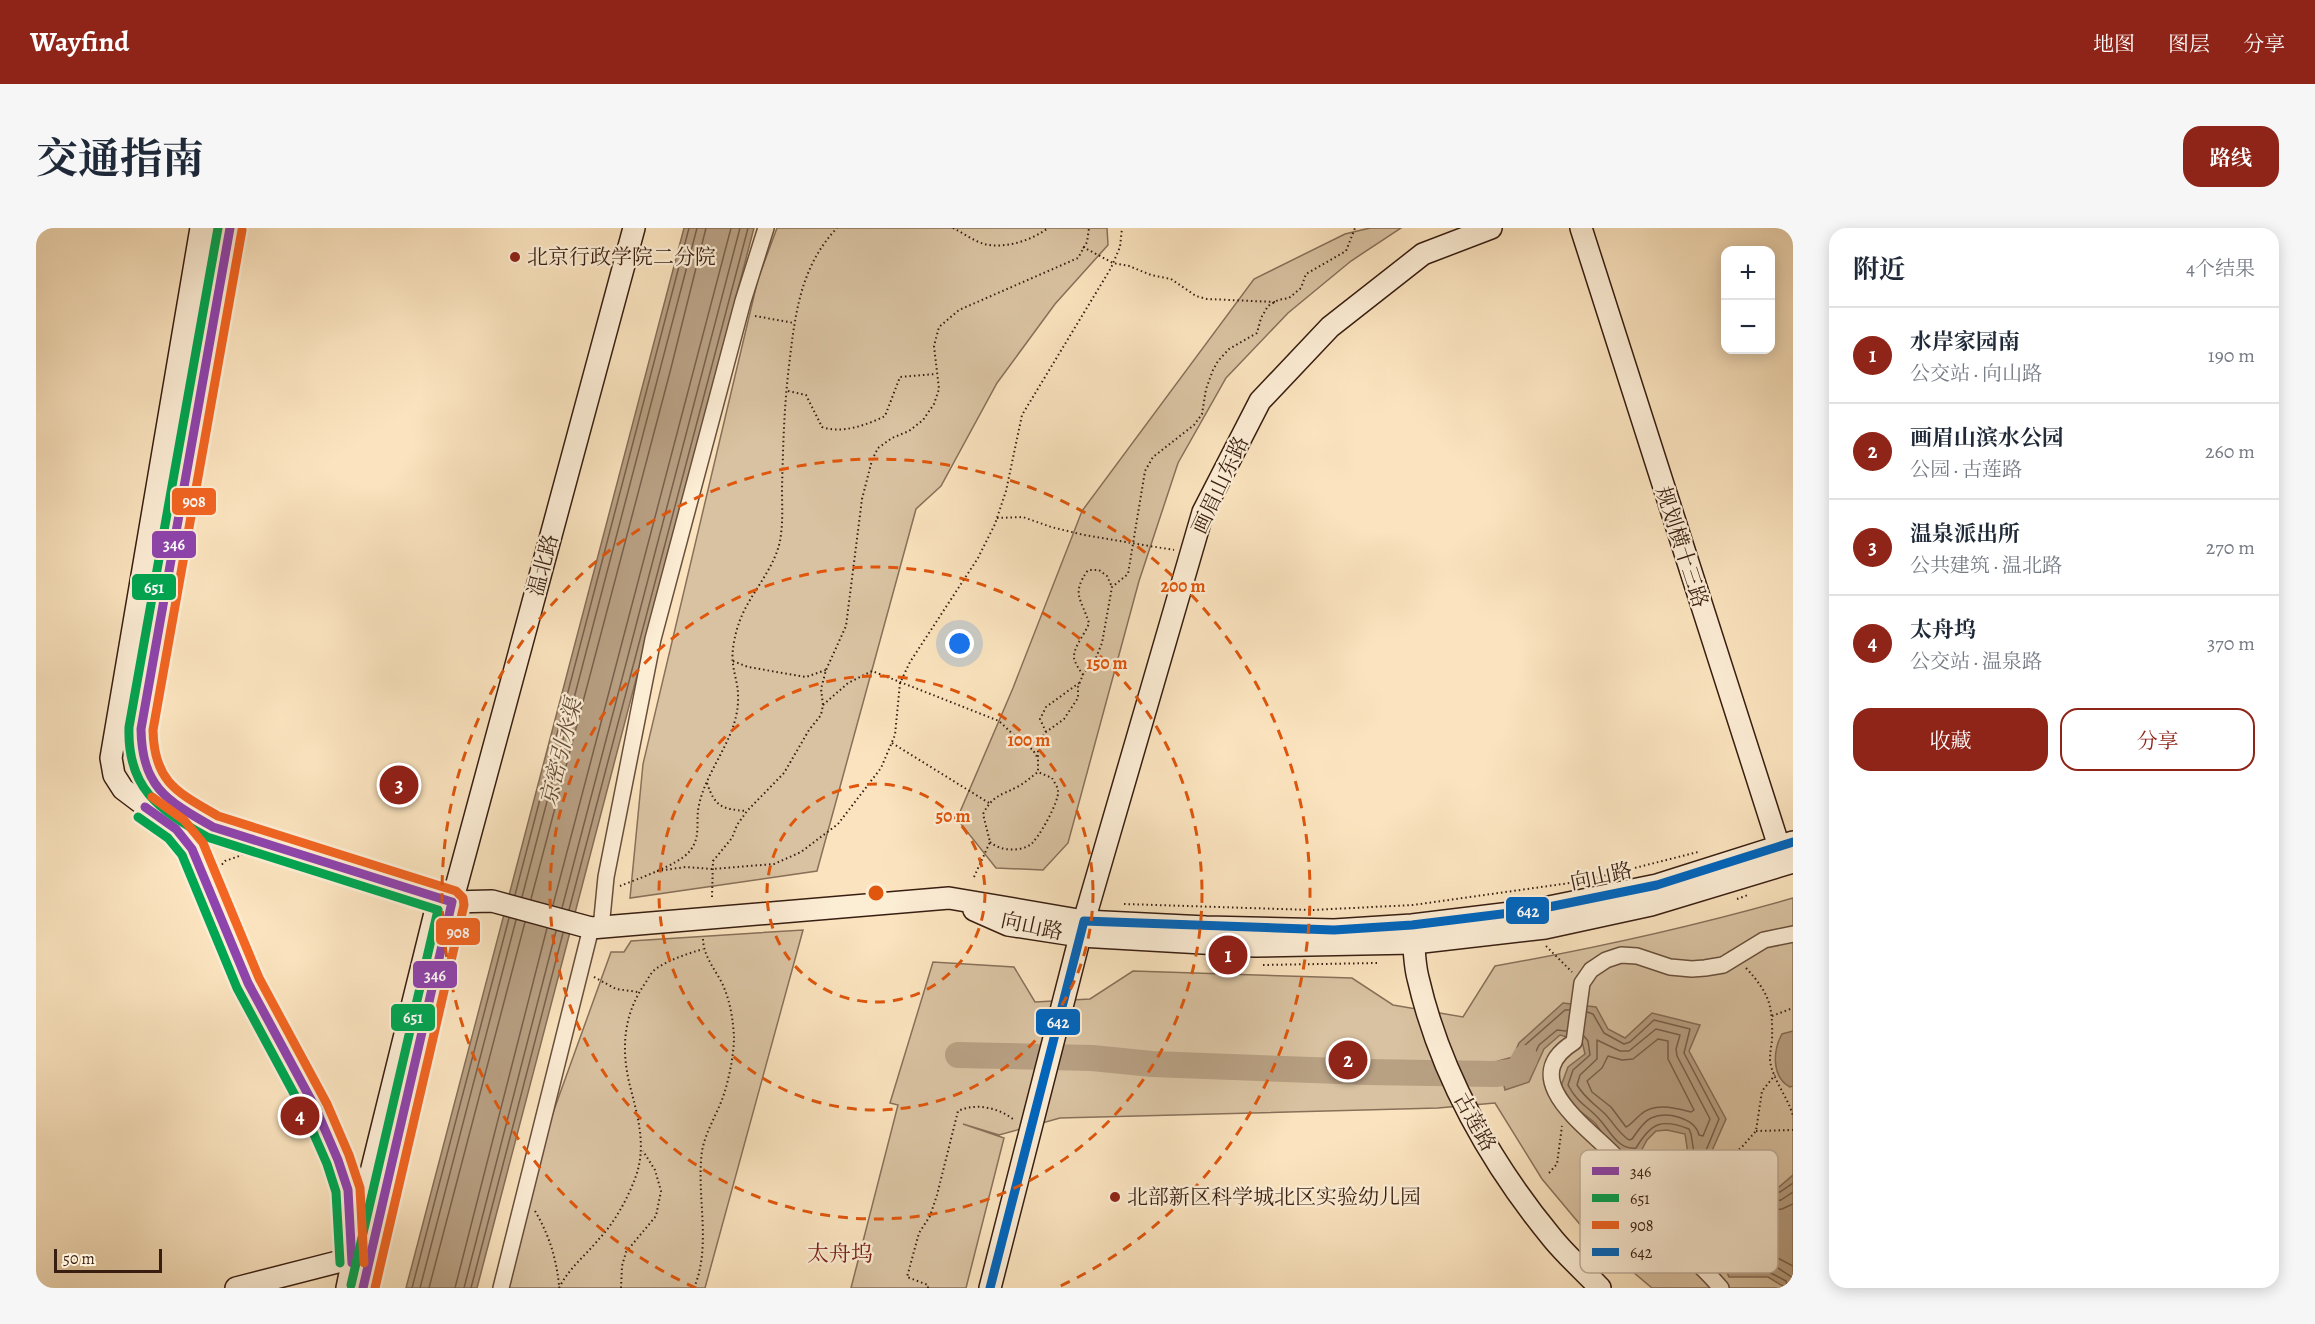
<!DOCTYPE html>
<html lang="zh">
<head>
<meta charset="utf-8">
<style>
  :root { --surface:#fff; --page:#f6f6f7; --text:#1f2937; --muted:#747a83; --line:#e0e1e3; --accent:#8f2418 }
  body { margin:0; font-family:Alegreya,"Noto Serif SC",serif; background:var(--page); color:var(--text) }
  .controls { position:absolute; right:18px; top:18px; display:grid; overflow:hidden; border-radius:12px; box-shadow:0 3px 15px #0003 }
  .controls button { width:54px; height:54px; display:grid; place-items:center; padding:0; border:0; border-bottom:2px solid var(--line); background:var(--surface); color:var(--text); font:30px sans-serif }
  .scale { position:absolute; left:18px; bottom:15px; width:108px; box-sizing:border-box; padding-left:6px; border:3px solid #381e11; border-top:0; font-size:16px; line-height:21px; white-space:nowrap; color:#381e11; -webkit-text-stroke:4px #fcedd5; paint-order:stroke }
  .you { position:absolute; left:924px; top:416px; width:21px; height:21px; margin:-15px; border:4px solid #fff; border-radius:50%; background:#1a73e8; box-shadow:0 0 0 9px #1a73e833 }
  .badge { display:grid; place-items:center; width:39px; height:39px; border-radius:50%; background:var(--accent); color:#fff; font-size:20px; font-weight:700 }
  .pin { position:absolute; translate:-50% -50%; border:3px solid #fff; box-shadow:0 2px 6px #0006 }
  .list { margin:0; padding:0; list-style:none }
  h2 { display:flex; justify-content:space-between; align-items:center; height:78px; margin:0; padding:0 24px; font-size:26px }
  h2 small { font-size:20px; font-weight:400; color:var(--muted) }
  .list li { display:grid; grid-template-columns:39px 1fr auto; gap:18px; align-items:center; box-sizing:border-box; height:96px; padding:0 24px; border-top:2px solid var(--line) }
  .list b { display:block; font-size:22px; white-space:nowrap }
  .list p { margin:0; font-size:20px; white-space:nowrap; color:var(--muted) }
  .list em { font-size:20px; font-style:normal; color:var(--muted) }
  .actions { display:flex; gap:12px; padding:18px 24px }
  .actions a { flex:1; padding:14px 0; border:2px solid var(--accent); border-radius:18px; text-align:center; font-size:21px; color:var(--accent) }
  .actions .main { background:var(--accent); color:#fff }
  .map { position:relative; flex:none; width:1757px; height:1060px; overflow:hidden; border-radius:18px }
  header { display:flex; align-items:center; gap:36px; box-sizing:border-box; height:84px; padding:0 30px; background:var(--accent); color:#fff }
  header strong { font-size:28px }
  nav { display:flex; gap:33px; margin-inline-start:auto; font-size:21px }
  .intro { display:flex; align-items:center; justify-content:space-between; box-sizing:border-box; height:144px; padding:0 36px }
  h1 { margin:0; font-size:42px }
  .button { padding:15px 27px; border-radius:18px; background:var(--accent); color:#fff; font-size:21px; font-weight:700 }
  main { display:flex; gap:36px; padding:0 36px }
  aside { flex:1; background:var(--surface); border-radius:18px; box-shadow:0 3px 15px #0003 }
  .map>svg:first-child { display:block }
  .green { fill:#d9c2a1; stroke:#887059; stroke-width:1.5 }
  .water { fill:#b8a083; stroke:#856c55; stroke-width:1.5 }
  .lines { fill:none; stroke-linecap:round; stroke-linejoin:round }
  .shore { stroke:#785f4a; stroke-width:1.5 }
  .river { stroke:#b8a083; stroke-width:26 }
  .street-casing { stroke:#684f3c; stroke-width:18 }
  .secondary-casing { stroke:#381e11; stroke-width:24 }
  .path { stroke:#381e11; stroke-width:2; stroke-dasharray:1.5 3; stroke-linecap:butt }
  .street { stroke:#fcedd5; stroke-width:15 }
  .secondary { stroke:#fcedd5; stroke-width:21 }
  .bus-1-casing { stroke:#fcedd5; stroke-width:14 }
  .bus-2-casing { stroke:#fcedd5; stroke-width:14 }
  .bus-3-casing { stroke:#fcedd5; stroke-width:14 }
  .bus-4-casing { stroke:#fcedd5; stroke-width:14 }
  .bus-1 { stroke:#8e44ad; stroke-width:9 }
  .bus-2 { stroke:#00a651; stroke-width:9 }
  .bus-3 { stroke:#f26522; stroke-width:9 }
  .bus-4 { stroke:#0065bd; stroke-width:9 }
  .ring { fill:none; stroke:#df560c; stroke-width:3; stroke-dasharray:10 8 }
  .poi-dot { fill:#8f2418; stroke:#fcedd5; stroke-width:2 }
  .labels { text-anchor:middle; stroke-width:4.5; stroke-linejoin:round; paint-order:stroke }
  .poi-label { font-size:21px; fill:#381e11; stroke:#fcedd5; text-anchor:start }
  .street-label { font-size:21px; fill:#381e11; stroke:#fcedd5 }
  .water-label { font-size:22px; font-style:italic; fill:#654c39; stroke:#fcedd5 }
  .neighbourhood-label { font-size:22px; fill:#7a1f14; stroke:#fcedd5 }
  .key { fill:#fcedd5; stroke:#c1af9a; stroke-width:1.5 }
  .key-label { font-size:16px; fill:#381e11 }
  .centre { fill:#df560c; stroke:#fcedd5; stroke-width:3 }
  .ring-label { font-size:18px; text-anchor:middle; font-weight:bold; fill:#df560c; stroke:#fcedd5; stroke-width:4.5; stroke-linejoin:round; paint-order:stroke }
  .line-badge { stroke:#fcedd5; stroke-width:2 }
  .badge-label { font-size:16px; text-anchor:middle; font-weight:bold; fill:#fff }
</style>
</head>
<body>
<header>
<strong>Wayfind</strong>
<nav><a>地图</a><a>图层</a><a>分享</a></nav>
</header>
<div class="intro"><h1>交通指南</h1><a class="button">路线</a></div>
<main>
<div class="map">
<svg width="1757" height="1060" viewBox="0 0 1757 1060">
  <rect width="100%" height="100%" fill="#fae3be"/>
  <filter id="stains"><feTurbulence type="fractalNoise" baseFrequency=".00333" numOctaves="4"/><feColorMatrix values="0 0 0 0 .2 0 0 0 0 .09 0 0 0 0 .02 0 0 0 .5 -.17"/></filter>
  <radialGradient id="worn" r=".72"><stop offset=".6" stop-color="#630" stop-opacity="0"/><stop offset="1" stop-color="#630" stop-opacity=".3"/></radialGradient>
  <g class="green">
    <polygon points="741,0 1071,0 1072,17 1019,76 961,155 905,258 880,281 781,643 594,670 607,536 722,51"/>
    <polygon points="1334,0 1365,0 1315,33 1252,85 1190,150 1142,235 1103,353 1032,615 1007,642 960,640 921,591 977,460 1046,283 1218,51 1309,6"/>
    <path d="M1757 670V1060H1616L1552 1006 1506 951 1459 875 1402 880 1024 890 963 907 927 896 968 910 930 1060H815L862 877 854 875 897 734 978 739 999 774 1054 771 1097 743 1316 750 1357 777 1427 789 1459 738C1560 720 1659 698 1757 670Z"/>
    <polygon points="767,702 669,1060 464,1060 479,990 575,724 588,724 595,713"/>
  </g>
  <g class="water">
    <polygon points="648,0 718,0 441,1060 370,1060"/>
    <polygon points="1527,775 1560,779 1572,801 1589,810 1616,785 1664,797 1653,823 1690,891 1675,925 1686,966 1743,959 1757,947 1757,1060 1750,1060 1732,1049 1693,1049 1651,957 1652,926 1649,906 1631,902 1620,903 1611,912 1603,927 1590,926 1574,915 1559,895 1539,879 1525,858 1532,839 1549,826 1546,813 1524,807 1508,821 1493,854 1469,862 1462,833 1477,829 1483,815"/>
    <path d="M1757 803V858L1754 859C1735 849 1737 822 1746 806Z"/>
  </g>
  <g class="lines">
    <g class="shore">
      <polyline points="479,667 653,0"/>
      <polyline points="486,669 661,0"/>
      <polyline points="495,671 634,144 670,0"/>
      <polyline points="517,677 695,0"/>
      <polyline points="526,680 704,0"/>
      <polyline points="533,682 712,0"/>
      <polyline points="1551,784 1557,786 1568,805 1588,816 1594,814 1618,792 1654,801 1648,825 1683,891 1669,925 1682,971 1688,972 1744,964 1757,955"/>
      <path d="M1620 801 1644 807 1640 821 1641 828 1674 891 1667 908 1663 907C1659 890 1631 883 1615 890 1607 894 1601 904 1596 911L1593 912C1581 904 1577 893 1567 884 1557 875 1548 869 1541 857L1544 847 1561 831V812L1584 823H1593Z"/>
      <polyline points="1530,803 1521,802 1503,817 1488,849 1473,852 1470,838 1481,834 1488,818 1529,782 1533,782"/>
      <path d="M1548 808 1552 813 1554 827 1537 842 1532 857C1542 876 1552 878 1564 892 1574 903 1582 922 1600 920 1615 895 1625 890 1653 901L1655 906 1658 925 1657 956 1697 1042 1733 1044 1750 1053 1752 1060"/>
      <path d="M1622 811 1632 813V831L1658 882 1655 884C1639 880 1618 874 1604 887 1599 891 1596 896 1590 899L1575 879 1556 864 1551 853 1566 840 1572 828 1586 832 1597 831Z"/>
      <polyline points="1757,964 1745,972 1688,980 1681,979 1678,982 1702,1035 1736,1036 1757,1050"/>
      <polyline points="1757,976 1746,981 1695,988 1692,991 1708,1026 1738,1028 1757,1038"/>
      <polyline points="376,1060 473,690"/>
      <polyline points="384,1060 480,692"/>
      <polyline points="393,1060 489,694"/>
      <polyline points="419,1060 511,700"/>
      <polyline points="428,1060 520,703"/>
      <polyline points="435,1060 527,705"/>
    </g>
    <polyline class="river" points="922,827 1056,830 1116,836 1331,844 1459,846 1482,843 1489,830"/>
    <defs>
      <g id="street">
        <polyline points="565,700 570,649 617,411 707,73 730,0"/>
        <polyline points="465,1060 555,700"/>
        <path d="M1685 1060C1675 1049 1665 1037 1652 1028 1639 1018 1618 1010 1608 997 1604 992 1597 984 1595 978 1589 963 1593 944 1581 930 1555 901 1477 852 1538 814L1546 755 1555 742 1570 732 1585 727 1601 728 1634 739 1656 741 1669 740 1687 737 1728 712 1757 706"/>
      </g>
      <g id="secondary">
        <polyline points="165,0 75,530 78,547 87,561 140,601 156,621 212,755 280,881 302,932 312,962 317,1030"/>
        <path d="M194 0 105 501C102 558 132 573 177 599L416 674 456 673 555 700 913 670 1048 693 1170 699 1298 702 1376 697 1498 682 1621 657 1757 614"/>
        <polyline points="1545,0 1747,631"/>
        <polyline points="938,682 972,697 1044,708 1219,718 1378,715 1509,700 1615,677 1757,634"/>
        <path d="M1377 701C1378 717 1378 735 1382 750 1404 846 1455 936 1517 1011 1531 1028 1549 1044 1564 1060"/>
        <polyline points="200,1060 317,1030 329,1032"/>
        <polyline points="311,1060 334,948 399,685 416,674"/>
        <polyline points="327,1060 416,674 598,0"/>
        <polyline points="954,1060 1048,693 1167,284 1224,173 1294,99 1387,26 1455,0"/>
      </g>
    </defs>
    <use href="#street" class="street-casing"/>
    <use href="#secondary" class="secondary-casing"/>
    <g class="path">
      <path d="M917 0C927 5 938 13 948 16 968 21 995 13 1012 0"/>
      <polyline points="1047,19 1077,35 1093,38 1115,47 1135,51 1160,68 1171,71 1239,74"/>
      <polyline points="719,88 758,95"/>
      <path d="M752 163 770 167 786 199C806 206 831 197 849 188L864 149 900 146"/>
      <polyline points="961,290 987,289 1015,299 1048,307 1138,322"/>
      <polyline points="697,433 712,439 770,449 790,442"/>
      <path d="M1047 447C1044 443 1039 435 1038 430 1037 419 1050 405 1053 395 1045 370 1035 366 1052 342H1063L1071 348 1076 359"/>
      <polyline points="787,477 812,455 836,443 963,493 984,513 997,522 1001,529"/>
      <polyline points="1010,504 1004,491 1010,479 1043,455"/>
      <polyline points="856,515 953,575"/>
      <path d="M671 555C679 579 686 581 710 583"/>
      <path d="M954 614C964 623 983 624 994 617 1002 612 1024 572 1022 563 1022 559 1018 554 1016 550L1002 544"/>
      <polyline points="183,640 189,633 206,627"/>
      <polyline points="621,643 650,639 676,641 738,636 765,624 802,596 845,540 859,507 864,455 874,434 942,330 959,296 970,263 986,187 1075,40 1084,19 1086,0"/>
      <path d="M938 649 954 614 947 586C957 567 964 568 981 559 989 555 995 549 1002 544V514L1010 504 1028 491 1042 470V459L1048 444 1057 437 1066 415 1076 359 1092 346 1109 243 1117 229 1158 197 1166 186 1170 161 1177 142 1182 133 1193 121 1221 105 1225 90 1232 78 1242 72 1253 70 1265 60 1270 46 1310 23 1319 0"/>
      <polyline points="1551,652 1662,624"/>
      <path d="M584 658C601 651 642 637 653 624 666 609 659 594 663 577 671 539 704 508 702 467 702 456 698 446 697 436 695 424 699 406 703 395 713 365 742 339 745 306 747 291 746 276 746 261 747 220 748 179 753 138 759 87 764 39 801 0"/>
      <polyline points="676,669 677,633 696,610 701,597 711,583 748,545 773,502 785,487 787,477 785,461 790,442 810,398 826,271 836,232 842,220 856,210 873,203 887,192 898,176 903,161 898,118 903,99 923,82 1042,30 1051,14 1053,0"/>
      <polyline points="1701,671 1712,667"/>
      <polyline points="1088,676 1276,682 1377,677 1534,655"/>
      <polyline points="1510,718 1536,744"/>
      <polyline points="1227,737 1342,735"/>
      <path d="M1710 740C1734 766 1737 778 1736 813 1735 819 1734 825 1734 832 1736 851 1752 869 1757 888"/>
      <polyline points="558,749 580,761 602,764"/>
      <polyline points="1736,788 1757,780"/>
      <polyline points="1720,903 1757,902"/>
      <polyline points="1513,945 1521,936 1526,898"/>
      <path d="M499 983C513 1007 520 1029 523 1057"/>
      <polyline points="1631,998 1653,965 1666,962 1660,943 1684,935 1705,920 1720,903 1726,863 1739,847"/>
      <polyline points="1585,1026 1603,1015"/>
      <path d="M523 1060C533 1040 549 1028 563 1011 579 994 592 970 600 948 611 916 601 886 593 854 585 818 588 785 610 754 613 749 616 743 621 740 635 731 651 726 667 721"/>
      <polyline points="585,1060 586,1038 590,1024 620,988 625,963 619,942 607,923"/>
      <path d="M658 1060C676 1017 660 968 666 923 669 907 676 895 682 881 691 863 698 829 698 809 697 791 694 772 686 755 678 740 667 727 667 710"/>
      <path d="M892 1060V1057L871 1049 883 1005 894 988 901 967 922 883C939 875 961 879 977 891"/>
    </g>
    <use href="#street" class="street"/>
    <use href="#secondary" class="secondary"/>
    <defs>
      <g id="bus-1">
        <path d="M194 0 105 501C106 559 130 572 177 599L416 674 327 1060"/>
        <polyline points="109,579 140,601 156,621 212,755 280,881 302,932 312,962 316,1035"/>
      </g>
      <g id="bus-2">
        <path d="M182 0 93 499C91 560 122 581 171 609L402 682 315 1057"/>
        <polyline points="102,589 132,610 146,627 201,760 269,886 291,936 300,964 304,1035"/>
      </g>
      <g id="bus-3">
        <path d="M206 2 117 502C118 554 141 564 182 588L420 663 427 670 428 677 339 1060"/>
        <polyline points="116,569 148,592 167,615 223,750 291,876 313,927 324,960 328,1035"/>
      </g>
      <polyline id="bus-4" points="954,1060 1048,693 1298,702 1376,697 1498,682 1621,657 1757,614"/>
    </defs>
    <use href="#bus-1" class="bus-1-casing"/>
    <use href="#bus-2" class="bus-2-casing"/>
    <use href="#bus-3" class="bus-3-casing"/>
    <use href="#bus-4" class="bus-4-casing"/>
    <use href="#bus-1" class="bus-1"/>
    <use href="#bus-2" class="bus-2"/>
    <use href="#bus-3" class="bus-3"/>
    <use href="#bus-4" class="bus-4"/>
  </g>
  <g class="ring">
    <circle cx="840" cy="665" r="109"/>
    <circle cx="840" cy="665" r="217"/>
    <circle cx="840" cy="665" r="326"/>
    <path d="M660 1060A434 434 0 1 1 1020 1060"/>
  </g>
  <g class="poi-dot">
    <circle cx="479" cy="29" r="6"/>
    <circle cx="1079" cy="969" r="6"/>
  </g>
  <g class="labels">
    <g class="poi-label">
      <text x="491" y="36">北京行政学院二分院</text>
      <text x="1091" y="976">北部新区科学城北区实验幼儿园</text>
    </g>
    <g class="street-label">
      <text transform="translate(1184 257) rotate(-65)" y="7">画眉山东路</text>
      <text transform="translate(1646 319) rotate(72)" y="7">规划横十三路</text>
      <text transform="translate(507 337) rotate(-75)" y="7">温北路</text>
      <text transform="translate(1565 648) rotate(-12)" y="7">向山路</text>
      <text transform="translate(996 698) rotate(12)" y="7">向山路</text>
      <text transform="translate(1439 894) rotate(61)" y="7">古莲路</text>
    </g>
    <g class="water-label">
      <text transform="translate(524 524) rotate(-76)" y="8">京密引水渠</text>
    </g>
    <g class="neighbourhood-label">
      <text x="804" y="1033">太舟坞</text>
    </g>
  </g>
  <rect x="1544" y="922" width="198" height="123" rx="9" class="key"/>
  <rect x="1556" y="939" width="27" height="8" fill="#8e44ad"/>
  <rect x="1556" y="966" width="27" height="8" fill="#00a651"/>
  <rect x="1556" y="993" width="27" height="8" fill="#f26522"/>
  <rect x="1556" y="1020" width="27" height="8" fill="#0065bd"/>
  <g class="key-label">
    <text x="1594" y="949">346</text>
    <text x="1594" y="976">651</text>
    <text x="1594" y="1003">908</text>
    <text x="1594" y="1030">642</text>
  </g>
  <circle cx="840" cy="665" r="9" class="centre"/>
  <g class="ring-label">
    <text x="1147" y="364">200 m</text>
    <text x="1071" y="441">150 m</text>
    <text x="993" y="518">100 m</text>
    <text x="917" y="594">50 m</text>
  </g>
  <g class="line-badge">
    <rect x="135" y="259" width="46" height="29" rx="6" fill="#f26522"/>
    <rect x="115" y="302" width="46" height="29" rx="6" fill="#8e44ad"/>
    <rect x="95" y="345" width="46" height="28" rx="6" fill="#00a651"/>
    <rect x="1469" y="668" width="45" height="29" rx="6" fill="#0065bd"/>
    <rect x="399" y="689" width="46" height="29" rx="6" fill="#f26522"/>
    <rect x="376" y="732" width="46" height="29" rx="6" fill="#8e44ad"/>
    <rect x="354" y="775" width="46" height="29" rx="6" fill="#00a651"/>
    <rect x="999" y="780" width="46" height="28" rx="6" fill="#0065bd"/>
  </g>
  <g class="badge-label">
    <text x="158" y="279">908</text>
    <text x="138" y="322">346</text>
    <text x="118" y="365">651</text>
    <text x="1492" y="689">642</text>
    <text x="422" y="710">908</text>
    <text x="399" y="753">346</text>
    <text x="377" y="795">651</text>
    <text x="1022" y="800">642</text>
  </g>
  <rect width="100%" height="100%" filter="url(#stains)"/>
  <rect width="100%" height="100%" fill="url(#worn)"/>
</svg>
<div class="controls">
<button>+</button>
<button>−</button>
</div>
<div class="scale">50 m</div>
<div class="you"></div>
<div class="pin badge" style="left:1192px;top:727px">1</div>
<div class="pin badge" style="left:1312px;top:832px">2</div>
<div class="pin badge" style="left:363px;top:557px">3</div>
<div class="pin badge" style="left:264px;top:888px">4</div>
</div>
<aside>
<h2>附近<small>4个结果</small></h2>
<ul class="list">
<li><span class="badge">1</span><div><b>水岸家园南</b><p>公交站 · 向山路</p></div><em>190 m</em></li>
<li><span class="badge">2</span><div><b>画眉山滨水公园</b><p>公园 · 古莲路</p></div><em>260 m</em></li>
<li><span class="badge">3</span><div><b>温泉派出所</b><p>公共建筑 · 温北路</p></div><em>270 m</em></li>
<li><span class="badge">4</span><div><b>太舟坞</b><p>公交站 · 温泉路</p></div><em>370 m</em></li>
</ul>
<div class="actions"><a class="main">收藏</a><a>分享</a></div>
</aside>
</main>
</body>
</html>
